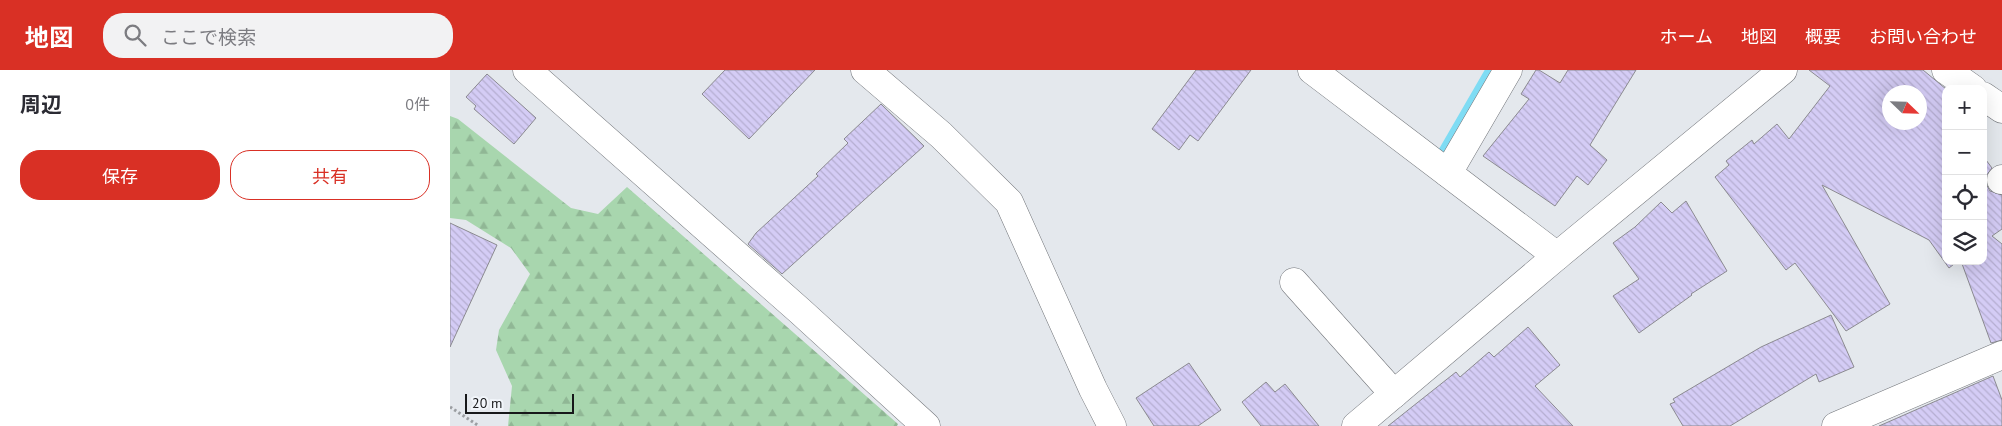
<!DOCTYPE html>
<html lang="ja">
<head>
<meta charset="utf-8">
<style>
  :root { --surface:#fff; --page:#f2f2f3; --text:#2b2b33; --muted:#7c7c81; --line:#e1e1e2; --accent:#d93025 }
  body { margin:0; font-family:"PT Sans","Noto Sans JP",sans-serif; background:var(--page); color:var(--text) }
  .controls { position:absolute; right:15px; top:15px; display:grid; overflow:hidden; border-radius:10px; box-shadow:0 5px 20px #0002 }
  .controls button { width:45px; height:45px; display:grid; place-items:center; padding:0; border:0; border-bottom:1px solid var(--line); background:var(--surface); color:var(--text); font:25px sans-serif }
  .compass { position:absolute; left:1432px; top:15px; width:45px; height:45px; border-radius:50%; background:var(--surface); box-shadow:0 5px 20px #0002; rotate:113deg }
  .scale { position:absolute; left:15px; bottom:12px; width:109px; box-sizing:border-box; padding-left:5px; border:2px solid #17181a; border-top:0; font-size:14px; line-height:18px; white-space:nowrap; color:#17181a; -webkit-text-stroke:4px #f1f5fa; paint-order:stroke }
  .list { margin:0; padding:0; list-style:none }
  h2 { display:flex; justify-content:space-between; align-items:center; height:65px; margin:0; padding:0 20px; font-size:21px }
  h2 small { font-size:16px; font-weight:400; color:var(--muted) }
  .actions { display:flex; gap:10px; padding:15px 20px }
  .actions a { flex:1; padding:11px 0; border:1px solid var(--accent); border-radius:20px; text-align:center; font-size:18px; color:var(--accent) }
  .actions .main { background:var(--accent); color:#fff }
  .icon { flex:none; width:28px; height:28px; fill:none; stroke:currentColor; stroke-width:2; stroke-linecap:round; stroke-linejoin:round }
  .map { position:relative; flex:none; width:1552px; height:356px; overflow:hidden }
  header { display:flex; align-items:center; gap:30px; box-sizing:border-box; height:70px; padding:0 25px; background:var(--accent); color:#fff }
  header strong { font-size:24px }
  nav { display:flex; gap:28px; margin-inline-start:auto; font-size:18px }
  .search { width:350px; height:45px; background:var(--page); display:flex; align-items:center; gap:12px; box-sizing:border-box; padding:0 18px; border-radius:20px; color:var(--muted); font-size:19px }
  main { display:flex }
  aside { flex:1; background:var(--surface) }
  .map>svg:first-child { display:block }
  .forest { fill:url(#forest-firs) }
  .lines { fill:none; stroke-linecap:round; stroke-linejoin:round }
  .stream { stroke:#7fdcf4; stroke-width:11 }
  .building { fill:url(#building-back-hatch); stroke:#8b8a90; fill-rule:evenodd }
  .minor-casing { stroke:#72757a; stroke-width:29 }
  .path { stroke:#9b9ea2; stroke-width:3; stroke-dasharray:2.5 2.5; stroke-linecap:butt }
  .minor { stroke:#fff; stroke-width:28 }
</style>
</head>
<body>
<header>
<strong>地図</strong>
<div class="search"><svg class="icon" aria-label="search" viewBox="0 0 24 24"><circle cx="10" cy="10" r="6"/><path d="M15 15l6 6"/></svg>ここで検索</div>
<nav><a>ホーム</a><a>地図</a><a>概要</a><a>お問い合わせ</a></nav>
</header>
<main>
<aside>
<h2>周辺<small>0件</small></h2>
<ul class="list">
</ul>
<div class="actions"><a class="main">保存</a><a>共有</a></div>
</aside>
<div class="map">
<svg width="1552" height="356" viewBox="0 0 1552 356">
  <defs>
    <pattern id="forest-firs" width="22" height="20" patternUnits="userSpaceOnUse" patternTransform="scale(1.25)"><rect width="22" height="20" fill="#a8d6ae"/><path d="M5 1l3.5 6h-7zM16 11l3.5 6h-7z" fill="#90b795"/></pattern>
    <pattern id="building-back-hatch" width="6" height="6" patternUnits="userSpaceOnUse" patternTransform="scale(1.25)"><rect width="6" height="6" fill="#d4ccf5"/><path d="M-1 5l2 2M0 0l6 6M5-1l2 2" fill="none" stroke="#b5aed1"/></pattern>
  </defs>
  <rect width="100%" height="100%" fill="#e4e8ed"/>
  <polygon class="forest" points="0,46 8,49 121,138 148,144 177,117 448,354 447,356 58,356 62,316 46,280 49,260 80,204 61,178 16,150 0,148"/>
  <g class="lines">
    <polyline class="stream" points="993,83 1041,0"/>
  </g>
  <g class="building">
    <polygon points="275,0 365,0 299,69 252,24"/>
    <polygon points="746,0 801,0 748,71 740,65 729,80 702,59"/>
    <polygon points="1086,0 1089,0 1110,13 1118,0 1186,0 1140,75 1157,90 1138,115 1127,106 1105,136 1033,86 1079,29 1071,24"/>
    <path d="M1359 0H1473L1496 19V191H1508L1499 198 1479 170 1372 115 1440 234 1396 261 1345 193 1336 200 1265 107 1279 95 1276 91 1302 70 1304 74 1327 54 1339 69 1380 16ZM1440 22H1470V52H1440Z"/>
    <polygon points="37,4 86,48 64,74 24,39 26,36 16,27"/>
    <polygon points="431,34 474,76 332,204 298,174 306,163 368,106 366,104 398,73 394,69"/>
    <polygon points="1533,86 1542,98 1536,106 1536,114 1540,121 1552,125 1552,159 1542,166 1552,174 1552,270 1541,273 1511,191 1533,191"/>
    <polygon points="1236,131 1277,201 1241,224 1242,225 1189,263 1163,226 1189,209 1163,173 1185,157 1211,132 1222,143"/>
    <polygon points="0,153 47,175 0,277"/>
    <polygon points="1381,245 1404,297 1369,312 1366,304 1280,356 1233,356 1220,334 1225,332 1223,329 1311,277"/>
    <polygon points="1078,257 1110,295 1085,316 1123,356 938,356 1006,302 1010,307 1039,282 1044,287"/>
    <polygon points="739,293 771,340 748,356 704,356 686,328"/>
    <polygon points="1543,306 1552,330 1552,356 1429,356"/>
    <polygon points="816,312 825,322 835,314 869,356 811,356 792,332"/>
  </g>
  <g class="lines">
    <defs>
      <g id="minor">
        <polyline points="77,0 350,241 476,356"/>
        <polyline points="415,0 491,65 559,132 643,319 662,356"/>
        <polyline points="862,0 1107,186"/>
        <polyline points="1496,0 1523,19"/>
        <polyline points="1533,26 1552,39"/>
        <polyline points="998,103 1058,0"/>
        <polyline points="1551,110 1552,109"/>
        <polyline points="844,212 944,324"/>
        <polyline points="906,356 1107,186 1333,0"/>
        <polyline points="1386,356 1552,285"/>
      </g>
    </defs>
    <use href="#minor" class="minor-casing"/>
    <polyline class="path" points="0,337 29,356"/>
    <use href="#minor" class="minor"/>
  </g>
</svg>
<div class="controls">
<button>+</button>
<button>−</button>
<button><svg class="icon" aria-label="locate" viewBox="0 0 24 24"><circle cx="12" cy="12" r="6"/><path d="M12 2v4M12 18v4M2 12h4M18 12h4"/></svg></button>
<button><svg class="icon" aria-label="layers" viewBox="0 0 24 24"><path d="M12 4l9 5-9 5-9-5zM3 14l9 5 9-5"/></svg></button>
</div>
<svg class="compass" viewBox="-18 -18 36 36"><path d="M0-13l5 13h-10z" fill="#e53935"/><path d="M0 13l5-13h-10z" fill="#7c7c81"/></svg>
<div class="scale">20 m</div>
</div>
</main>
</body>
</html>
